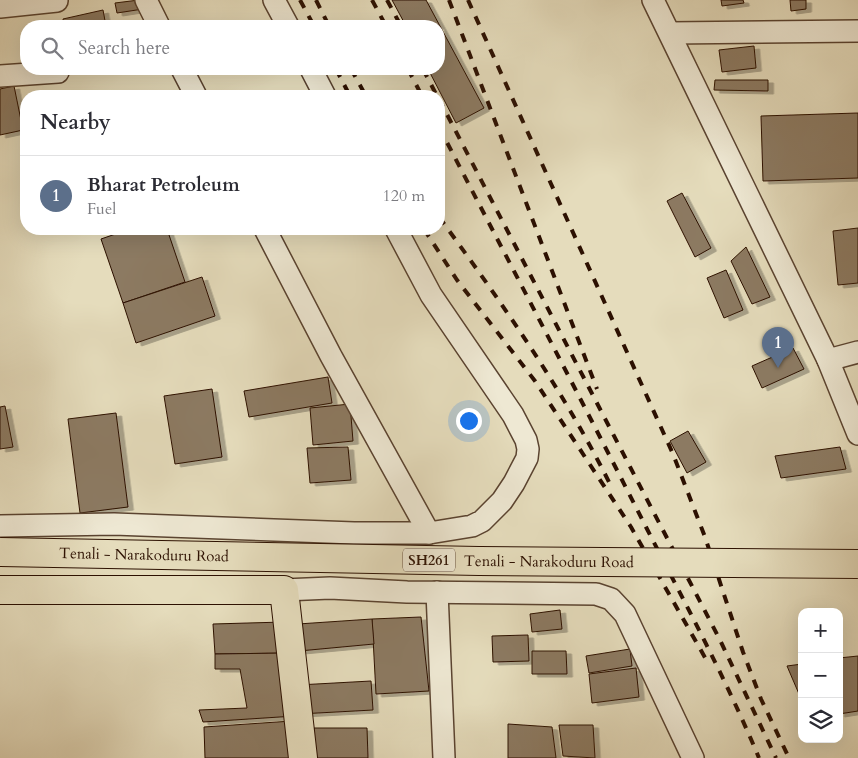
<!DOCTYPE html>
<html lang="en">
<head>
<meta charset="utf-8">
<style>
  :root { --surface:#fff; --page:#f2f2f3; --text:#2b2b33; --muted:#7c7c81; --line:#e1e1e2; --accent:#8f2418 }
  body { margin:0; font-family:Cardo,serif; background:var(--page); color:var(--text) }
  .controls { position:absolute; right:15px; bottom:15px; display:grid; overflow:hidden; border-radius:10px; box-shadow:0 5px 20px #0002 }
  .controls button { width:45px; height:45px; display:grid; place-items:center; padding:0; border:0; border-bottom:1px solid var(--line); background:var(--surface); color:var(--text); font:25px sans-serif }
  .you { position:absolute; left:468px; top:420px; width:18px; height:18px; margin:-12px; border:4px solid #fff; border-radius:50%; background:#1a73e8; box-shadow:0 0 0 8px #1a73e833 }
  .badge { display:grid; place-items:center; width:32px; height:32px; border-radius:50%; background:var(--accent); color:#fff; font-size:16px; font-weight:700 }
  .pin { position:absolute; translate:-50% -41px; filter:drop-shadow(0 1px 2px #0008) }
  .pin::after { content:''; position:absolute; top:26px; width:18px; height:15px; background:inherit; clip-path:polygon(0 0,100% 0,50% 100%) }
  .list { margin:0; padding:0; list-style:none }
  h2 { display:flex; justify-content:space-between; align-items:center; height:65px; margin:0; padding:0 20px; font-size:21px }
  h2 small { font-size:16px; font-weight:400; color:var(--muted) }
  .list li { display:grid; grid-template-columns:32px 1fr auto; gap:15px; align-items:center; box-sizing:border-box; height:80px; padding:0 20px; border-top:1px solid var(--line) }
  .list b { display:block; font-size:19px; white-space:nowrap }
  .list p { margin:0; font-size:16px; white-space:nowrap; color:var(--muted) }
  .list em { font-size:16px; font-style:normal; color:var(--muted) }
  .icon { flex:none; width:28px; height:28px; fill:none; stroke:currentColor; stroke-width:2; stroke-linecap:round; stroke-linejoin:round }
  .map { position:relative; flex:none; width:858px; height:758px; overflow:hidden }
  .search { position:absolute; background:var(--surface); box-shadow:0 5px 20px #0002; left:20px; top:20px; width:425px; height:55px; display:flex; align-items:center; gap:12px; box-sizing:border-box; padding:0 18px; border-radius:20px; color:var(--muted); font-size:19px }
  .panel { position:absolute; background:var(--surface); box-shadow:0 5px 20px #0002; left:20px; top:90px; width:425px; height:145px; border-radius:20px }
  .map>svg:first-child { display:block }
  .building { fill:#8c7a62; stroke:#2c1001; filter:url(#shadow) }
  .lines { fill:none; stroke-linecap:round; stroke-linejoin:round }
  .minor-casing { stroke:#5a4330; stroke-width:24 }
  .major-casing { stroke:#2c1001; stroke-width:30 }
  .minor { stroke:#eee8d3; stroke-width:21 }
  .major { stroke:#e5dcbc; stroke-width:28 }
  .rail { stroke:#2c1001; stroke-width:4; stroke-dasharray:9 9; stroke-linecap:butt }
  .major-bridge-casing { stroke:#2c1001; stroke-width:30; stroke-linecap:butt }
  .major-bridge { stroke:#e5dcbc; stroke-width:28 }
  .labels { text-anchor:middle; stroke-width:4; stroke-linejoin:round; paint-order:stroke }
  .shield { fill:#eee8d3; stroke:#665140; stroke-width:1 }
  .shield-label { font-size:14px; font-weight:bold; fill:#2c1001 }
  .street-label { font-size:15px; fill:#2c1001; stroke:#eee8d3 }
</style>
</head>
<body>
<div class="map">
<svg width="858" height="758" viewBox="0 0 858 758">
  <defs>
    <filter id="shadow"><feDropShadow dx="5.5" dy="3" stdDeviation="0" flood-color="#0004"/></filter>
  </defs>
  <rect width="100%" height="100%" fill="#e5dcbc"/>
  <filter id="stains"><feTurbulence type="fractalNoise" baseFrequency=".004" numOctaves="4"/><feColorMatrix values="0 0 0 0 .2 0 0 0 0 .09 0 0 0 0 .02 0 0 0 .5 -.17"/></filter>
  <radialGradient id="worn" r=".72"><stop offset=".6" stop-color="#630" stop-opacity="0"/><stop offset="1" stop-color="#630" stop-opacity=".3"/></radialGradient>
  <g class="building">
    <polygon points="139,0 143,9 117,13 115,3"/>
    <polygon points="392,0 426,0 484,108 456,123 428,69 439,69 439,26 406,26"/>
    <polygon points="721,0 743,0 744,3 722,6"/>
    <polygon points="790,0 806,0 806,9 791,11"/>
    <polygon points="103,10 106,26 64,26 63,19"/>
    <polygon points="153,20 154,26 130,26 129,25"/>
    <polygon points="754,46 756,68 722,72 719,50"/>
    <polygon points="715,80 768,80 768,91 714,90"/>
    <polygon points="14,86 23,130 0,135 0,89"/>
    <polygon points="858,113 858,178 763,181 761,116"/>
    <polygon points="682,193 711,248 695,257 667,201"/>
    <polygon points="858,228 858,283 838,285 833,231"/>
    <polygon points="130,229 167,229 185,282 123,303 101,239"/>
    <polygon points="746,247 770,297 752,304 731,261"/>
    <polygon points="726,270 743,310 724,318 707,278"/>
    <polygon points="202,277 215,316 136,343 123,303"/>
    <polygon points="793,348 804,369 762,388 752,366"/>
    <polygon points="328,377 332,403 249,417 244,391"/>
    <polygon points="212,389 222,457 175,464 164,396"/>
    <polygon points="350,404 353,441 313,445 310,408"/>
    <polygon points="5,406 13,447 0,449 0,407"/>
    <polygon points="116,413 128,507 80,513 68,419"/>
    <polygon points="688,431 706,462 687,473 670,441"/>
    <polygon points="348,447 351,480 310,483 307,448"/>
    <polygon points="840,447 846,469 781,478 775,456"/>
    <polygon points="560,610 562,629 532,632 530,614"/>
    <polygon points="421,617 429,691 376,694 372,619"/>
    <polygon points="372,619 374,644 299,651 298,624"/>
    <polygon points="284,622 286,653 215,654 213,624"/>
    <polygon points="528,635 529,661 493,662 492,636"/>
    <polygon points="630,649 632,666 589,673 586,656"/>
    <polygon points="532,651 566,651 567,674 532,674"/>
    <polygon points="286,653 295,716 203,722 199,710 247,708 240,669 215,669 215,654"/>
    <polygon points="858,656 858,711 839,714 839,658"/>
    <polygon points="802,664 802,701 787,666"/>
    <polygon points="636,668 639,697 592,703 589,674"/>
    <polygon points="371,681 373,710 299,714 298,685"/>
    <polygon points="292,721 296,758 205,758 204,727"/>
    <polygon points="508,724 552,727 556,758 508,758"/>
    <polygon points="559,725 593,725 595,758 563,756"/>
    <polygon points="314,728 367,728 368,758 314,758"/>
  </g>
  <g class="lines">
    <defs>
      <g id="minor">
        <polyline points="146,0 159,26"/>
        <polyline points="274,0 288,26"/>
        <polyline points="653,0 828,360 858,434"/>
        <polyline points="0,7 57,1"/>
        <polyline points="670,33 858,31"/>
        <polyline points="182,69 196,96"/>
        <polyline points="311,69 325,96"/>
        <polyline points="0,76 58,72"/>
        <polyline points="265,229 331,356 429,533"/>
        <polyline points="828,360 858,352"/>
        <polyline points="0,526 114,524 354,533 429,533 472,526 482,521 502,501 514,483 527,458 528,449 526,440 513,415 431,295 396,229"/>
        <polyline points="284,590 330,588 407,592 596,594 611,599 625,614 693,758"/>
        <polyline points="437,592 444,758"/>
      </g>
      <polyline id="major" points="0,590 284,590 303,758"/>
    </defs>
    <use href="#minor" class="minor-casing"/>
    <use href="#major" class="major-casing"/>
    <use href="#minor" class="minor"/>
    <use href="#major" class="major"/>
    <g class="rail">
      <polyline points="300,0 314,26"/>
      <polyline points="316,0 329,26"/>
      <polyline points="372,0 386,26"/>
      <polyline points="387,0 401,26"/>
      <polyline points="449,0 597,389"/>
      <polyline points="468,0 673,454 705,537 743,652 761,699 789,758"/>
      <polyline points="336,69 350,96"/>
      <polyline points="351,69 366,96"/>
      <polyline points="408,69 422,96"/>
      <polyline points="423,69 437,96"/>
      <polyline points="439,99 720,640 776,758"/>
      <path d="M439 127C508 260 578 393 646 527 685 603 726 679 759 758"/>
      <path d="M439 217C502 303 564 391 611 486"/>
      <polyline points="424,229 457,280 535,381 631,527 707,661"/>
    </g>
    <defs>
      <g id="major-bridge">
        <path id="s1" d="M0 552 479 561 858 564"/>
      </g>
    </defs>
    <use href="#major-bridge" class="major-bridge-casing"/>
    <use href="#major-bridge" class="major-bridge"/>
  </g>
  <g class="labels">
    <rect class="shield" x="403" y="548.5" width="52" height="23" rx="4"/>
    <g class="shield-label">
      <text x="429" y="565">SH261</text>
    </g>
    <g class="street-label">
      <text dy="5" stroke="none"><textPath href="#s1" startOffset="144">Tenali - Narakoduru Road</textPath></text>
      <text dy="5" stroke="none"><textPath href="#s1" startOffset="549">Tenali - Narakoduru Road</textPath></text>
    </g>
  </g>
  <rect width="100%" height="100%" filter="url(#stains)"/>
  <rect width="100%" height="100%" fill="url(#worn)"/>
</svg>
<div class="controls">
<button>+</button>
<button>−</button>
<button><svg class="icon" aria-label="layers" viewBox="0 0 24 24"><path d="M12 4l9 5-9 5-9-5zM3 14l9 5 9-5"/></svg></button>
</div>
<div class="you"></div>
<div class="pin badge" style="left:778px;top:368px;background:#5c6f8a">1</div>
<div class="search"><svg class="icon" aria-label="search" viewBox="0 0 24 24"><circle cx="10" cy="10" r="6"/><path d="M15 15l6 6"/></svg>Search here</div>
<section class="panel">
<h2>Nearby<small></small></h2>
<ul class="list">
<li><span class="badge" style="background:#5c6f8a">1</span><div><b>Bharat Petroleum</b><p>Fuel</p></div><em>120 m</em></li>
</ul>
</section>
</div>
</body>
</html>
